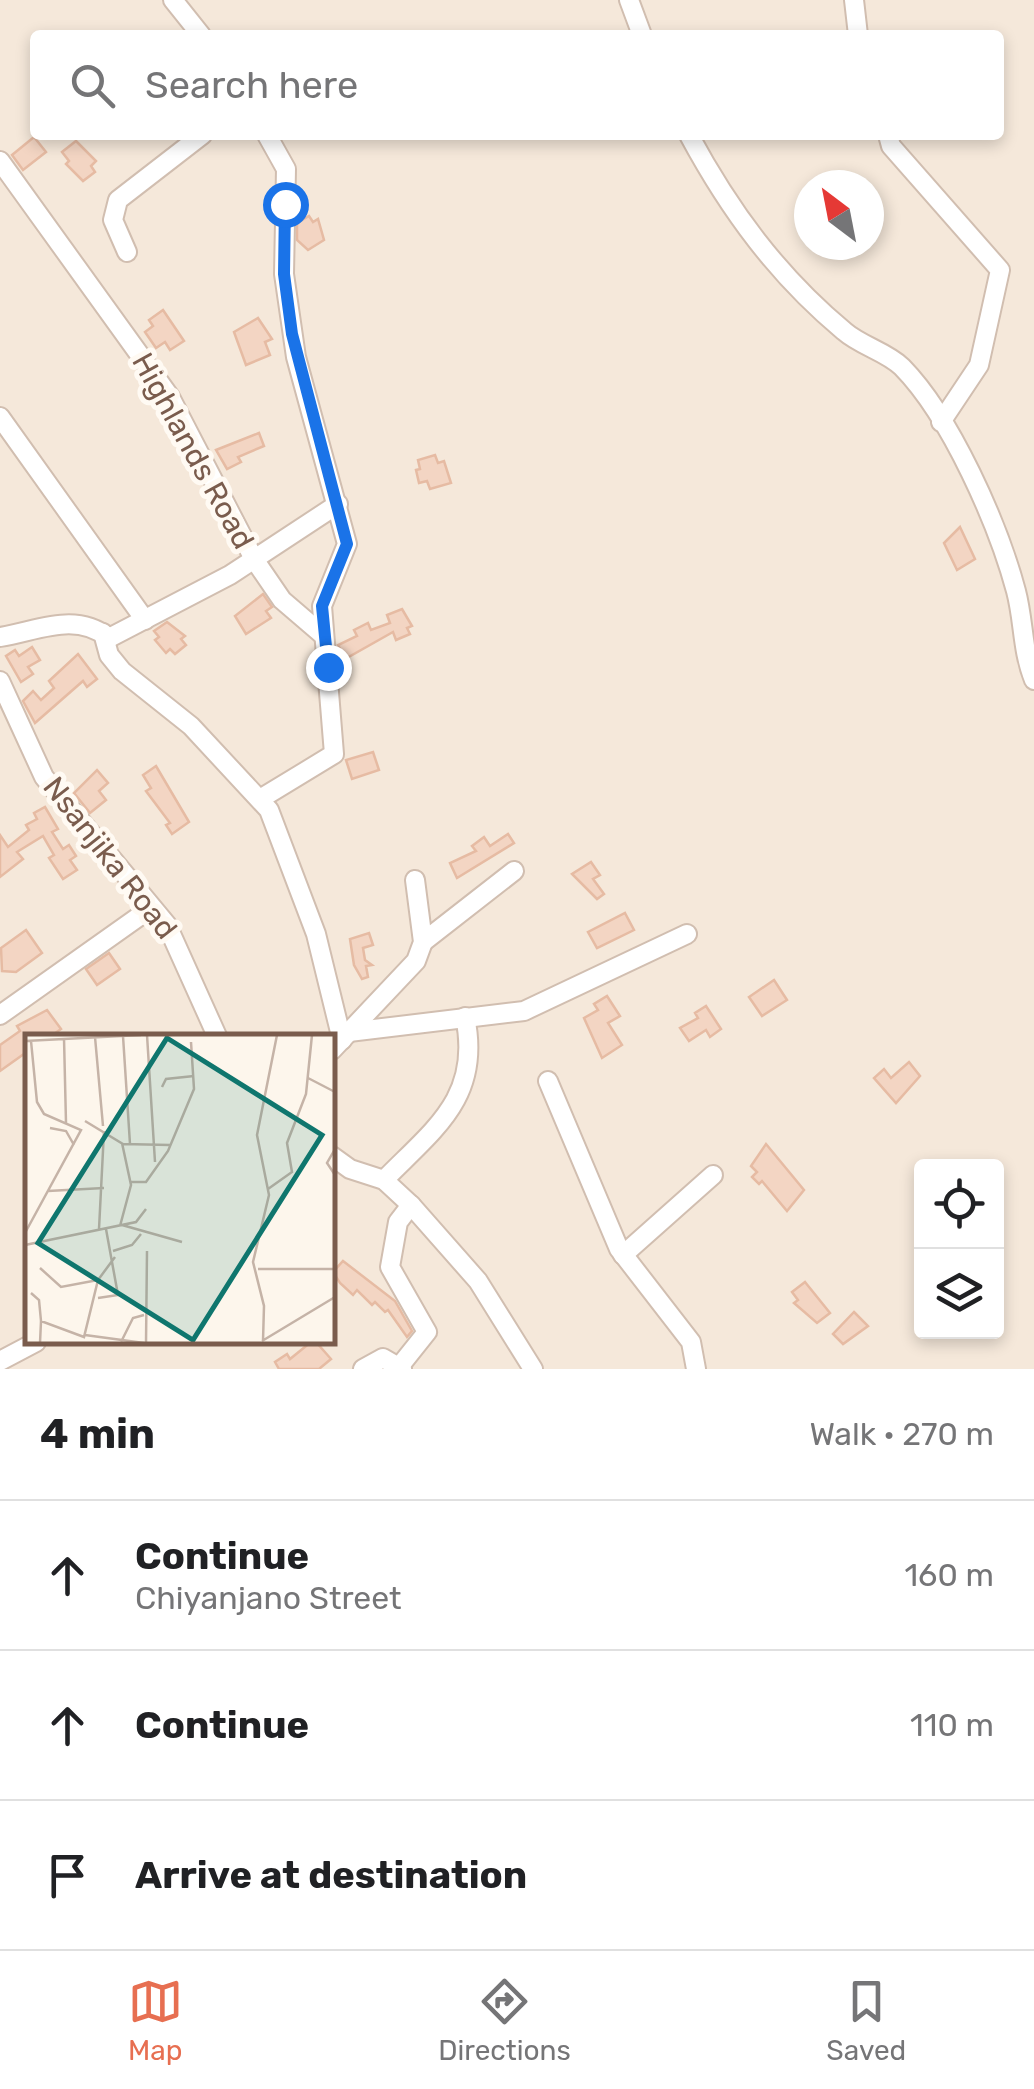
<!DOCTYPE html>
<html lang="en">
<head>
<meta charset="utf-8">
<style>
  :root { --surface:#fff; --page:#f6f6f6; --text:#202124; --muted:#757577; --line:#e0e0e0; --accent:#e76f51 }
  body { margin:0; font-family:Rubik,sans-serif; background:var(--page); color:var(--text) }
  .controls { position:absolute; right:30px; bottom:30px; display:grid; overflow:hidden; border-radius:10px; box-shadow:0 5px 15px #0003 }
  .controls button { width:90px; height:90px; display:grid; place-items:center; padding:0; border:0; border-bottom:2px solid var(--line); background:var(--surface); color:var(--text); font:50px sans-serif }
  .compass { position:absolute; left:794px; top:170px; width:90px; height:90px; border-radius:50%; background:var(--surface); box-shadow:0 5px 15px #0003; rotate:328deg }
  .stop { position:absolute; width:30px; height:30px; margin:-22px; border:8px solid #1a73e8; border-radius:50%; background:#fff }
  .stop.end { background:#1a73e8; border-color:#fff; box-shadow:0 2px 10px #0008 }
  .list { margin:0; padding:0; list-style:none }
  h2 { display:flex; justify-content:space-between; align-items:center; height:130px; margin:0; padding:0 40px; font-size:42px }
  h2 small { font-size:32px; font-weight:400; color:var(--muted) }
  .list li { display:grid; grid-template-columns:65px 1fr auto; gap:30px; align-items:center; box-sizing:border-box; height:150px; padding:0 40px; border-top:2px solid var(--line) }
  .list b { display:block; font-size:38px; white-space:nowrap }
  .list p { margin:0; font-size:32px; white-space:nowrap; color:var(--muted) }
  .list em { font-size:32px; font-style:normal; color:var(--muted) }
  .icon { flex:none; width:55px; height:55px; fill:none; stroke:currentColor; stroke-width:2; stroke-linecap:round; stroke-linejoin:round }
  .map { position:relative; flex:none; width:1034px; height:1369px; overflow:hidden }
  .search { position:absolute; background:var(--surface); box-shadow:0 5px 15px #0003; left:30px; right:30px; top:30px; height:110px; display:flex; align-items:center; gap:25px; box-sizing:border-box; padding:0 35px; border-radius:10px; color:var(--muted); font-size:38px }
  .sheet { height:580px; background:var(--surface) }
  nav { display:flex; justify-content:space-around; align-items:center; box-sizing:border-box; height:140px; border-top:2px solid var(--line); background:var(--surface); font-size:28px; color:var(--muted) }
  nav a { display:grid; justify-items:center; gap:5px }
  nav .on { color:var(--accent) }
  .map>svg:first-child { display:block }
  .residential { fill:#f5e8da; fill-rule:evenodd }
  .building { fill:#f3d5c3; stroke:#e6bba3; stroke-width:2.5 }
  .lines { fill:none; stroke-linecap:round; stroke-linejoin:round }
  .minor-casing { stroke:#d1beb0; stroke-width:22 }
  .minor { stroke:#fff; stroke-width:18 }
  .route { stroke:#1a73e8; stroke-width:12 }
  .labels { text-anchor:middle; stroke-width:10; stroke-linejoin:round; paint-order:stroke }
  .street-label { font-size:30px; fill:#7a5c4d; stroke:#fffaf3 }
  .inset-road { fill:none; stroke:#c5b3a7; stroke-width:2.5 }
  .view { fill:#0f766e; fill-opacity:0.15; stroke:#0f766e; stroke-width:5 }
  .inset-edge { fill:none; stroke:#7a5c4d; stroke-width:5 }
</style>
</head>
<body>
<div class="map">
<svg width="1034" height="1369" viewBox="0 0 1034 1369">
  <rect width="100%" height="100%" fill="#fdf6ec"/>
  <path class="residential" d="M0 0H1034V1369H0ZM35 35H999V135H35ZM809 185H869V245H809ZM28 1036H332V1342H28ZM922 1166H996V1332H922Z"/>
  <g class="building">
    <polygon points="34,137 46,152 23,170 12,155"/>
    <polygon points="76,141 96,161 91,166 95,172 83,181 66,164 69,161 62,152"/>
    <polygon points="309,216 313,222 318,219 324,240 308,250 297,240 297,223"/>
    <polygon points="163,310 184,341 170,350 165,342 156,348 145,332 153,326 149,320"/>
    <polygon points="258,318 272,339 265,342 270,355 246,365 234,332"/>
    <polygon points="259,433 264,446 238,457 241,462 227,469 216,450"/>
    <polygon points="435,455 438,463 444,461 451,483 430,489 427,481 419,483 416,470 420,469 418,460"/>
    <polygon points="960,527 975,559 957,570 944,543"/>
    <polygon points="263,594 272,607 266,611 271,618 246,634 235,616"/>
    <polygon points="402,609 412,626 407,628 410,634 396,640 393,632 345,659 338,645 357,636 354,630 368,623 371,630 390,623 387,615"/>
    <polygon points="167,622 185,636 181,639 186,645 175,654 170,649 166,653 155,640 159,637 154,631"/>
    <polygon points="32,647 40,660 28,667 33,674 21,682 6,656 15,650 19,656"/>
    <polygon points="78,654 97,679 87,687 83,681 35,723 23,701 33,691 41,700 54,688 49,681"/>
    <polygon points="373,752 379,770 352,779 346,760"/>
    <polygon points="156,766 189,822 172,834 166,825 170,823 146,791 151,788 143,775"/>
    <polygon points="97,770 108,783 99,791 106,800 90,813 74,793"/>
    <polygon points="45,807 58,829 52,832 63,849 69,845 76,856 70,860 77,870 63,879 49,858 54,855 43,836 17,852 23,859 0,877 0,835 8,847 29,830 26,825 37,819 34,813"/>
    <polygon points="508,834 514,843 457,878 450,863 476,851 472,846 484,837 490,846"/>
    <polygon points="591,862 600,875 593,879 604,894 597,899 572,874"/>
    <polygon points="625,913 634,930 597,948 588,932"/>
    <polygon points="26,930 42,953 16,972 2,971 1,948"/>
    <polygon points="369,933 373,945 363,948 365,960 372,965 366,966 368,977 362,979 354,965 350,939"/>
    <polygon points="109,953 120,969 97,985 86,969"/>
    <polygon points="774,980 787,1000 762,1016 749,997"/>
    <polygon points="607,996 620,1016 608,1023 622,1045 602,1058 584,1018 598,1010 594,1004"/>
    <polygon points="706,1006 721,1029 710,1037 706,1030 689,1041 680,1028 698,1018 695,1013"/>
    <polygon points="47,1010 61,1029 51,1036 28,1036 28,1051 0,1071 0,1045 20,1031 17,1026"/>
    <polygon points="909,1062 920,1076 896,1103 874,1078 884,1069 891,1078"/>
    <polygon points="766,1144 804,1190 787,1211 762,1181 759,1184 752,1177 757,1172 751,1166"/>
    <polygon points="343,1261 395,1301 412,1331 407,1337 388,1310 385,1312 375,1302 372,1305 357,1290 353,1295 340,1283 333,1272"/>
    <polygon points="805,1282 830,1313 817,1323 794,1303 798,1300 792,1292"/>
    <polygon points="854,1312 868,1326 843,1344 833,1334"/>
    <polygon points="311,1342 316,1342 331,1359 319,1369 279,1369 275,1362 287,1354 290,1359"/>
  </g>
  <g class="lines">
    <defs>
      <g id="minor">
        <polyline points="173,0 201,35"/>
        <polyline points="629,0 642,35"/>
        <polyline points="854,0 858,35"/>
        <path d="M689 135C730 211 777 275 844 331 861 346 887 352 902 367 951 417 998 524 1016 591 1024 621 1022 651 1034 680"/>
        <polyline points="888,135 891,146 1000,270 979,365 941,422"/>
        <polyline points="0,161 170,397 254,559 282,600 324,636"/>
        <polyline points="127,252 113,220 118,200 202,135"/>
        <polyline points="0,417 145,620"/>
        <polyline points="103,633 109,655 122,671 191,726 269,810 316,934 342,1040"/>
        <path d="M0 637C38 631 75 611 109 638L230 575 338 504"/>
        <polyline points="0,681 44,777 167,925 217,1036"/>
        <polyline points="260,799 334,754 322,606 347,544 296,357 284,274 286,169 267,135"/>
        <polyline points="423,942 514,871"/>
        <polyline points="0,1015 151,908"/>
        <polyline points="349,1032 524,1011 687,934"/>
        <polyline points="332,1050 416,961 423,942 415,880"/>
        <polyline points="548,1081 619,1249 691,1342 696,1369"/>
        <polyline points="332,1156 350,1169 384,1180 411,1205 478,1281 533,1369"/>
        <path d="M384 1180C434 1129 482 1097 465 1017"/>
        <polyline points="623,1255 713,1175"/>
        <polyline points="0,1361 36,1342"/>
        <polyline points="399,1367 427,1332 390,1267 398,1222 411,1205"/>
        <polyline points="363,1369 383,1358 402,1369"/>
      </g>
    </defs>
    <use href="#minor" class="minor-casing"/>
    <use href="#minor" class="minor"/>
  </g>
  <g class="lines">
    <polyline class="route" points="285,204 284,274 292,334 347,544 322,606 328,667"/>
  </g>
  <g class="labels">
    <g class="street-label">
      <text transform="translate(193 451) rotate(61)" y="10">Highlands Road</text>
      <text transform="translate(110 858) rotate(52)" y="10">Nsanjika Road</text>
    </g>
  </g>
  <g transform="translate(25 1034)">
    <rect width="310" height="310" fill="#fdf6ec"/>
    <path class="inset-road" d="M122 1 130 128M98 2 105 110M70 3 78 92M39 4 41 89M0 7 116 1M283 44 310 58M137 53 141 45 169 42M60 87 98 110 145 111M25 94 41 97 49 111M310 115 302 129 310 141M106 148H121L143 117 169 55 166 8M243 155 267 138 262 109 281 60 287 1M23 157 79 154M97 191 157 208M95 192 106 151 97 109M74 195 79 97M0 199 56 96 19 80 12 68 6 7M0 211 111 188 121 175M88 217 107 211 116 200M15 234 36 253 73 246M233 235H310M6 259 14 266 16 287M73 264 93 261 81 195M60 301 119 309M237 307 310 263M238 307 239 272 228 228 244 161 232 101 252 1M96 308 108 284 119 281M15 309 16 287 59 303 73 246 90 223M121 309 122 217"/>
    <path class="view" d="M142 4 297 101 168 306 13 209Z"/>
    <rect width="310" height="310" class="inset-edge"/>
  </g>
</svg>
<div class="controls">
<button><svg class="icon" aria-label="locate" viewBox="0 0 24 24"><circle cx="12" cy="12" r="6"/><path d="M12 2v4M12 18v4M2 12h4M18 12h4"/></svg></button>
<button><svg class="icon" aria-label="layers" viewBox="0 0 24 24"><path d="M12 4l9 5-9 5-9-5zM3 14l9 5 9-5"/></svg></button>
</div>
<svg class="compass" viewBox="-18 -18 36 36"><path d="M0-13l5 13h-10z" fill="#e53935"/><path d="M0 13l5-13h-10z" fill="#757577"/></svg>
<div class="stop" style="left:285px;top:204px"></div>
<div class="stop end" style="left:328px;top:667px"></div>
<div class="search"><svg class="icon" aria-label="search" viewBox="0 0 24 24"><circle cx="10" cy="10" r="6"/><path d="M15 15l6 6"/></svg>Search here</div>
</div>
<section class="sheet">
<h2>4 min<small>Walk · 270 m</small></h2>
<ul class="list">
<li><svg class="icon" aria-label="ahead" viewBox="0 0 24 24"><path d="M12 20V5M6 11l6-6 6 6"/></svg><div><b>Continue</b><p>Chiyanjano Street</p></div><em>160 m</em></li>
<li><svg class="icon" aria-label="ahead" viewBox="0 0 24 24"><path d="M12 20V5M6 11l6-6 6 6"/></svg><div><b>Continue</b></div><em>110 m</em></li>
<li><svg class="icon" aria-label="arrive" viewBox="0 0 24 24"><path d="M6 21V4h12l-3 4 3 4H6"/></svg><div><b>Arrive at destination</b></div></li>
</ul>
</section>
<nav>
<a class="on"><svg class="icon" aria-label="map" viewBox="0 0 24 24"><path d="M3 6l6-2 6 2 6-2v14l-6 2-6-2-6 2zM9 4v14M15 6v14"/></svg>Map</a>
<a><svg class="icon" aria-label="directions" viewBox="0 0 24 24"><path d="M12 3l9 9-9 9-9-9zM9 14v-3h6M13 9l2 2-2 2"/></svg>Directions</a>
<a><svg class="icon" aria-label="saved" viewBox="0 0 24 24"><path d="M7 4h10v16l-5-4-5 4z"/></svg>Saved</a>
</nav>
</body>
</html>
